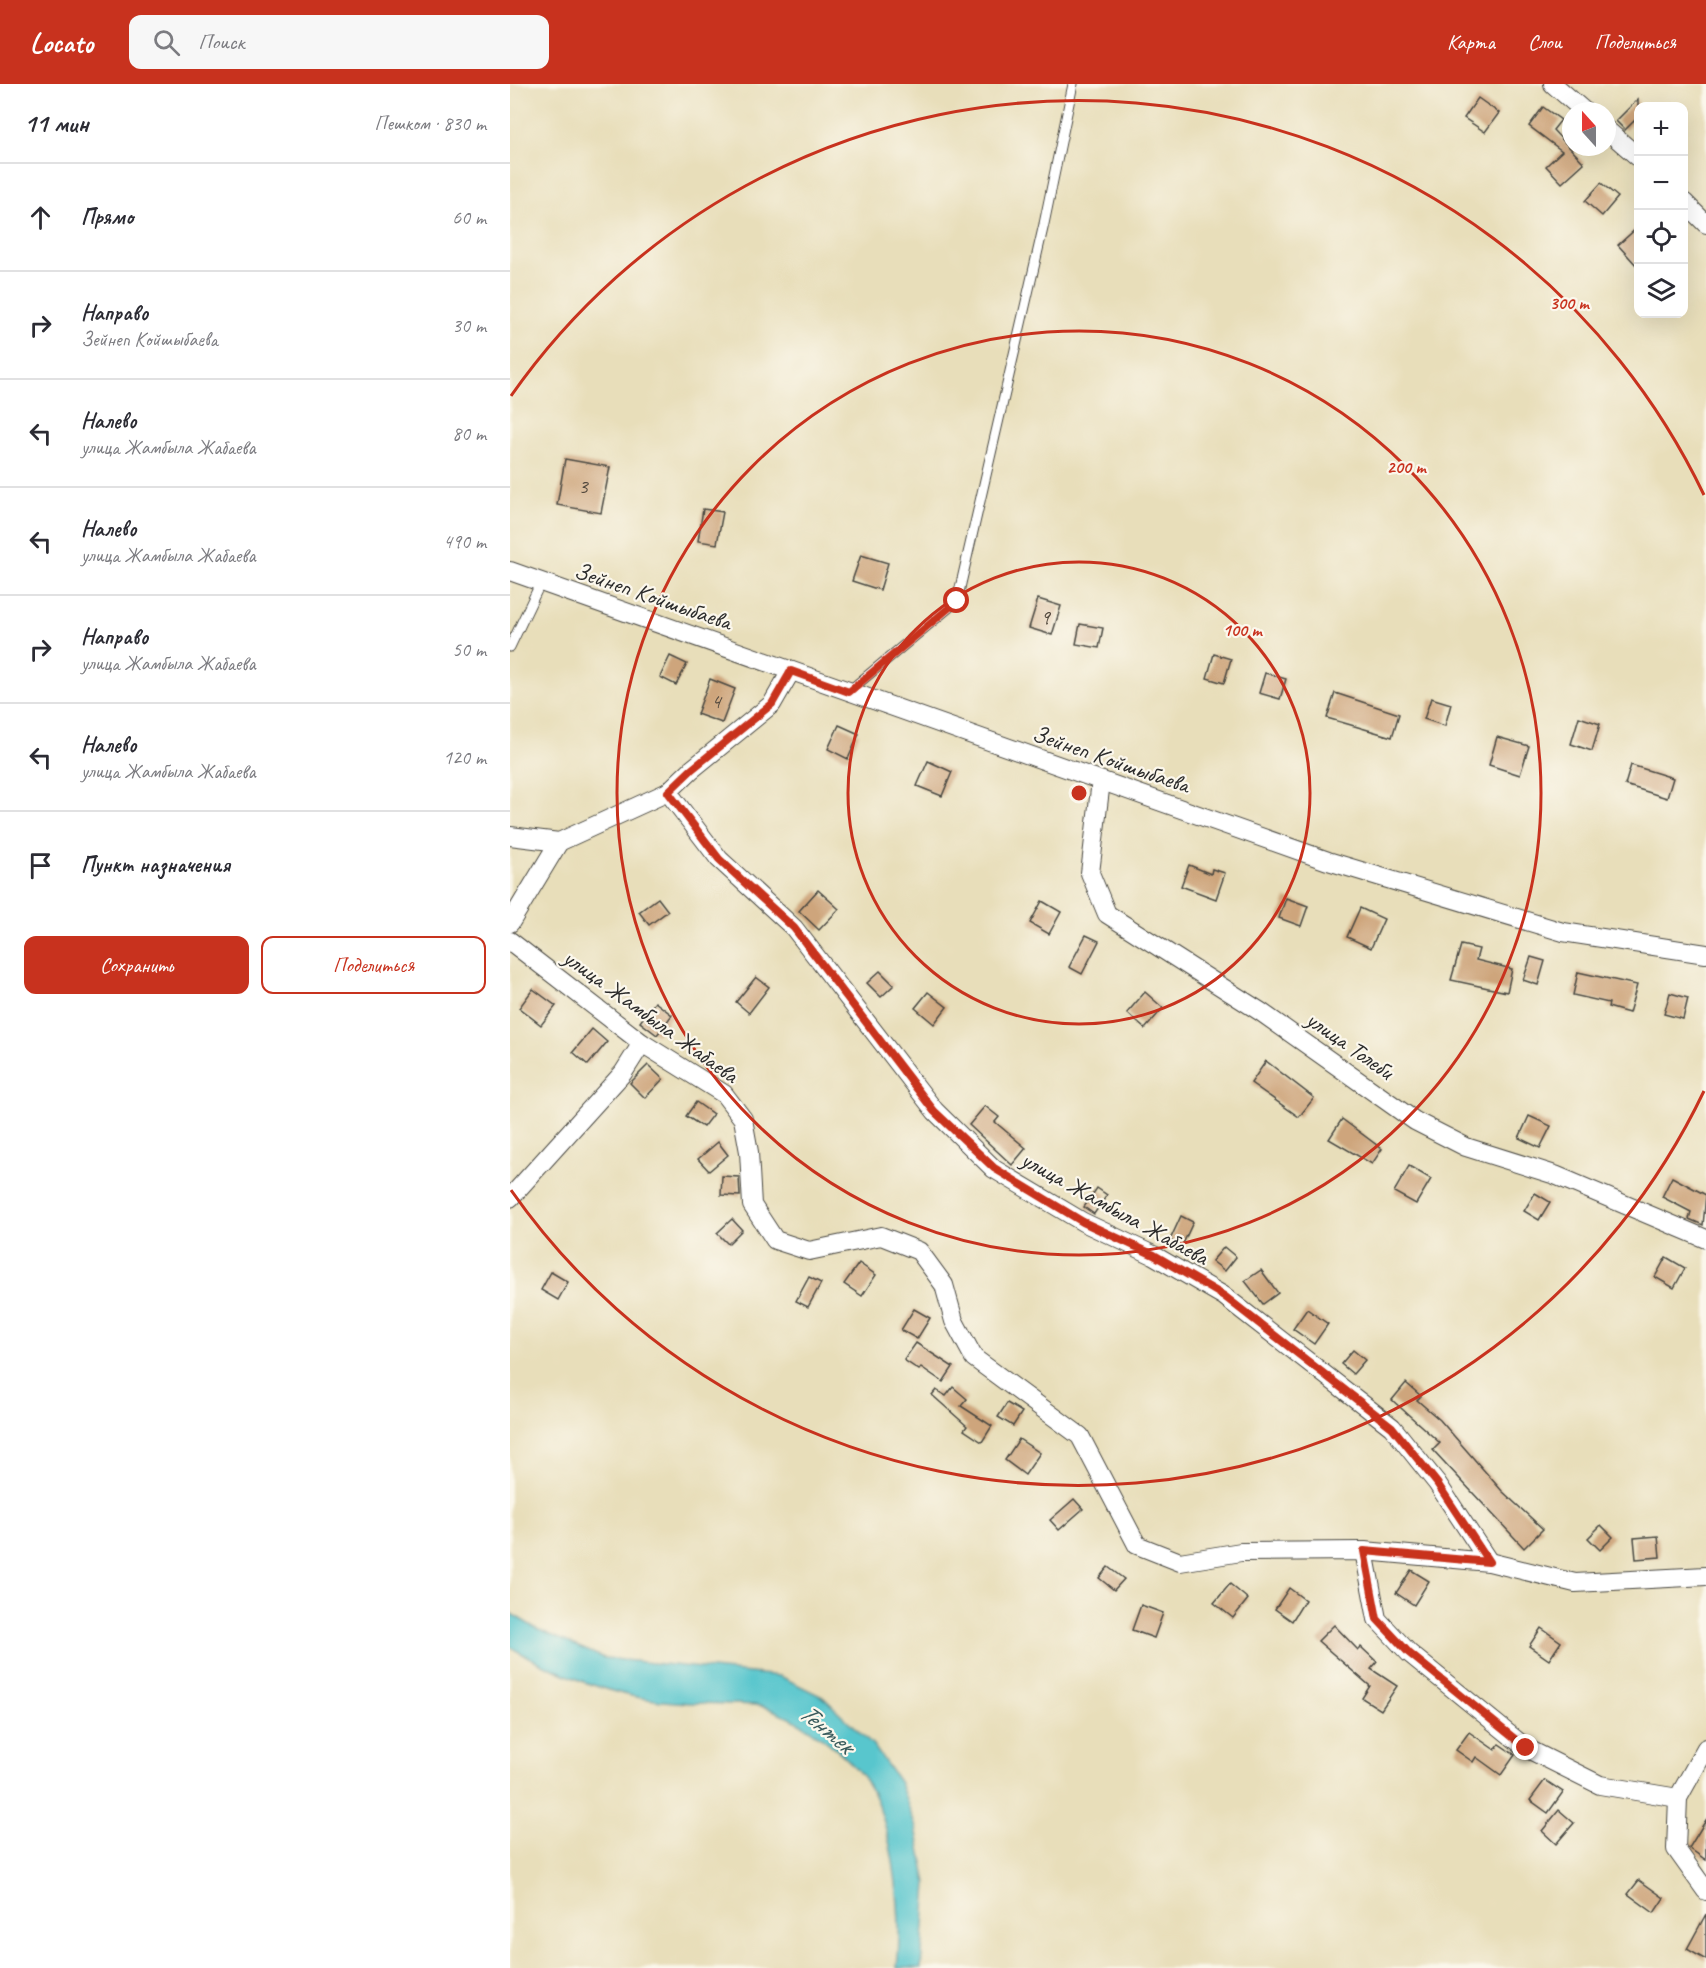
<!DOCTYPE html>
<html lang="ru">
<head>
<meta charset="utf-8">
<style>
  :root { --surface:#fff; --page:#f7f7f7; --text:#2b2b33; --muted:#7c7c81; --line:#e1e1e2; --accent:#c8321e }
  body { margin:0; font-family:Caveat,sans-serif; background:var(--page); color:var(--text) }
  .controls { position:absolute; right:18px; top:18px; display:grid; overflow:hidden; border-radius:12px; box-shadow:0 6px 24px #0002 }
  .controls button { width:54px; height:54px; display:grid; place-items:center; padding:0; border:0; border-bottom:2px solid var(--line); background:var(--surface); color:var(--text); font:30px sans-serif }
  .compass { position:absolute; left:1052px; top:18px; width:54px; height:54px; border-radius:50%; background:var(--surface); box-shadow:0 6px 24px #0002; rotate:339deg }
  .stop { position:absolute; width:18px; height:18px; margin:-14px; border:4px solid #c8321e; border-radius:50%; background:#fff }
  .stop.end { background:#c8321e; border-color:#fff; box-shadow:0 2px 6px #0008 }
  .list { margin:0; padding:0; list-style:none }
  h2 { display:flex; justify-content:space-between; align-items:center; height:78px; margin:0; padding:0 24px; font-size:26px }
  h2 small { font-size:20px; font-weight:400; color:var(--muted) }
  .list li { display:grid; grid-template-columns:39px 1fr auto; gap:18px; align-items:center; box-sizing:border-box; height:108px; padding:0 24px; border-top:2px solid var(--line) }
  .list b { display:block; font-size:22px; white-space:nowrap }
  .list p { margin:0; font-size:20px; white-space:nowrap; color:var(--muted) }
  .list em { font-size:20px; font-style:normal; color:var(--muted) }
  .actions { display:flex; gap:12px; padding:18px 24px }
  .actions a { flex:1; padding:14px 0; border:2px solid var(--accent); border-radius:12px; text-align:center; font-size:21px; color:var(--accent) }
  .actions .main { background:var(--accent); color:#fff }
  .icon { flex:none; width:33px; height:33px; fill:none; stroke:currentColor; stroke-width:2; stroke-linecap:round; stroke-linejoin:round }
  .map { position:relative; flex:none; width:1196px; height:1884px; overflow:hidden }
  header { display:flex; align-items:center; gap:36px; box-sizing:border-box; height:84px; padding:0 30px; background:var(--accent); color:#fff }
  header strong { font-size:28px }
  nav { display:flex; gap:33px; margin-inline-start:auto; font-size:21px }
  .search { width:420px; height:54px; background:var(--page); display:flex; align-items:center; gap:15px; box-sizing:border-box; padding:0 21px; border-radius:12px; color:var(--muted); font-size:22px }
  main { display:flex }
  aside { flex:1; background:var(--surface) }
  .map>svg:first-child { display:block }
  .water { fill:#59c6cd; stroke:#42787c; stroke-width:1.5 }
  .building { fill:#cea57c }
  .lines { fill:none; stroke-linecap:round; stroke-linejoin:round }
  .service-casing { stroke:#474640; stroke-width:11 }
  .minor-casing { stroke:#474640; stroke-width:20 }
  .service { stroke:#fff; stroke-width:9 }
  .minor { stroke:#fff; stroke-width:18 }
  .route { stroke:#c8321e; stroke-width:8 }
  .ring { fill:none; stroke:#c8321e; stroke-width:3 }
  .labels { text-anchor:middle; stroke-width:4.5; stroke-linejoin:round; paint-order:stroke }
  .number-label { font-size:21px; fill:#544a3f }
  .street-label { font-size:24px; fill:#2b2b2b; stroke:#fbf7ec }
  .water-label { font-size:26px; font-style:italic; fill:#395a5c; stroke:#fbf7ec }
  .centre { fill:#c8321e; stroke:#fbf7ec; stroke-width:3 }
  .ring-label { font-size:18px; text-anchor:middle; font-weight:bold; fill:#c8321e; stroke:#fbf7ec; stroke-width:4.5; stroke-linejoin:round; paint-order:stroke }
</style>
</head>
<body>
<header>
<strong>Locato</strong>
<div class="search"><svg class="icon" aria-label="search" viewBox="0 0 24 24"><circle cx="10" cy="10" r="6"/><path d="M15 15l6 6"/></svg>Поиск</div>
<nav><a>Карта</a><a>Слои</a><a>Поделиться</a></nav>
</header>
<main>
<aside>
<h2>11 мин<small>Пешком · 830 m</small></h2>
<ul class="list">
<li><svg class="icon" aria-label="ahead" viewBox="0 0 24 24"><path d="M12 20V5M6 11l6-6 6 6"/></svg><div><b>Прямо</b></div><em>60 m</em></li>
<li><svg class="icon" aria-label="right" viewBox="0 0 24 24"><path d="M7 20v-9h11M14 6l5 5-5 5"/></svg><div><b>Направо</b><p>Зейнеп Койшыбаева</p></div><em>30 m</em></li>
<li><svg class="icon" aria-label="left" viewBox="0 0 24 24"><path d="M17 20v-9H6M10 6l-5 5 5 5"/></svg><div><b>Налево</b><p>улица Жамбыла Жабаева</p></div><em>80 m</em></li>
<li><svg class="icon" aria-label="left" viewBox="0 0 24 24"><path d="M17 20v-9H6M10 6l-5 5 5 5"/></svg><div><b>Налево</b><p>улица Жамбыла Жабаева</p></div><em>490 m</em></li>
<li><svg class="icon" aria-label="right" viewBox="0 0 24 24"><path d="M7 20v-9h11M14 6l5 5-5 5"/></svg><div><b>Направо</b><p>улица Жамбыла Жабаева</p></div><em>50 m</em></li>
<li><svg class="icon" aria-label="left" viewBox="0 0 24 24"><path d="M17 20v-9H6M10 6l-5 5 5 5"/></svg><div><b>Налево</b><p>улица Жамбыла Жабаева</p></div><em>120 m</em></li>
<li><svg class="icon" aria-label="arrive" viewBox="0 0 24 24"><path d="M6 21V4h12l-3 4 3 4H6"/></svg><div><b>Пункт назначения</b></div></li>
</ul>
<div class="actions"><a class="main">Сохранить</a><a>Поделиться</a></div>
</aside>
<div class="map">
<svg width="1196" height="1884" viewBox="0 0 1196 1884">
  <rect width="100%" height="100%" fill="#fbf7ec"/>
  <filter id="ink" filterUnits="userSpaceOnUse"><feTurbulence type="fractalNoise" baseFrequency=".0167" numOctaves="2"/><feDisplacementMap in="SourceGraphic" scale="12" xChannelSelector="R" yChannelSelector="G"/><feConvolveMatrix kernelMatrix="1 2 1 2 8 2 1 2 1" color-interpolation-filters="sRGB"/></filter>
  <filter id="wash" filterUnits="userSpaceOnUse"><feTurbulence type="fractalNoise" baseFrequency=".008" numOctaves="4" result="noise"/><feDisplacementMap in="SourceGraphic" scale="24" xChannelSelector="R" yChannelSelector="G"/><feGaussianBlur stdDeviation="1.35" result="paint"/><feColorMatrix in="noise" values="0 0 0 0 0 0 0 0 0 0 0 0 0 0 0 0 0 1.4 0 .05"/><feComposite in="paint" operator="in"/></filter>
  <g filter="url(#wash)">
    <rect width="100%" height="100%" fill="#e8deba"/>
    <path class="water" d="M0 1529 27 1545 94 1574 270 1592 313 1613 363 1661 390 1699 406 1744 417 1799 411 1884H387C393 1834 385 1755 363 1709 345 1673 292 1635 254 1623 246 1620 236 1621 227 1620 200 1619 172 1620 145 1616 96 1610 43 1587 0 1563Z"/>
    <g id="blocks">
      <g class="building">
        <polygon points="968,14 989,29 975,48 954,34"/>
        <polygon points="1128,15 1128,33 1115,46 1106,37"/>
        <polygon points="1033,23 1051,36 1043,46 1074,79 1052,99 1036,82 1052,67 1019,42"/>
        <polygon points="1091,99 1108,113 1092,132 1075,117"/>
        <polygon points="1128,143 1128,183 1108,161"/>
        <polygon points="55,375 100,383 91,429 47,421"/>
        <polygon points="193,425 213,428 207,460 188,457"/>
        <polygon points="351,471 378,479 370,506 342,497"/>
        <polygon points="528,515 551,522 542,551 519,544"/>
        <polygon points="570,540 593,544 589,564 566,560"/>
        <polygon points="704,570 721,575 714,599 697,594"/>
        <polygon points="160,572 177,580 166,601 150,593"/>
        <polygon points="755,589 776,595 770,615 749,609"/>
        <polygon points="200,595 225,605 212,639 187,630"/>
        <polygon points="825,609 889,630 882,653 817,634"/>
        <polygon points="921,614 941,620 935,642 914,635"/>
        <polygon points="1069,633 1090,640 1082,667 1061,660"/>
        <polygon points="329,641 349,650 338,675 318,665"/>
        <polygon points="987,653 1019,662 1010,691 979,681"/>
        <polygon points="418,677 442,688 432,712 407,702"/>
        <polygon points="1121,681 1163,694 1157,714 1115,701"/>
        <polygon points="679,781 701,790 702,785 715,789 706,815 671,802"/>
        <polygon points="308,806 329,825 309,846 289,827"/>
        <polygon points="148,814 158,827 139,841 129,828"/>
        <polygon points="776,814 798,822 791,842 769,834"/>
        <polygon points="532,817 551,828 539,850 520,839"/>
        <polygon points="850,824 874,835 861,864 837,853"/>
        <polygon points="576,851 589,857 572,890 559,883"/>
        <polygon points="951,861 969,865 966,876 1002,885 997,908 941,896"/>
        <polygon points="1021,873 1035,877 1028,901 1013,896"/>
        <polygon points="370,887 384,901 371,913 357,899"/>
        <polygon points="1068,888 1127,901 1119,929 1098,923 1099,919 1063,911"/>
        <polygon points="246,893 259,903 239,929 226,918"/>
        <polygon points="23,905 46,922 31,941 9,924"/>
        <polygon points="418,908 437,923 424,940 405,924"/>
        <polygon points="635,908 653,924 635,945 617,929"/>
        <polygon points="1160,909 1178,914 1173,935 1154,930"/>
        <polygon points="145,918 162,931 147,951 130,938"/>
        <polygon points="82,945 97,958 78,981 63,968"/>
        <polygon points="756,977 804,1014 789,1033 741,999"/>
        <polygon points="138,981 153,995 135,1014 120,999"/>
        <polygon points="186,1018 203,1030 193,1043 176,1032"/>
        <polygon points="475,1022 489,1033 485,1038 516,1064 502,1081 459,1041"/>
        <polygon points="1019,1032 1041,1042 1030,1064 1009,1054"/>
        <polygon points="832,1035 872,1065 862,1080 819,1055"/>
        <polygon points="208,1058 218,1071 199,1087 188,1075"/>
        <polygon points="899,1082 921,1095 906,1120 884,1108"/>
        <polygon points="212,1092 229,1093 230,1112 211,1111"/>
        <polygon points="1162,1093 1196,1111 1193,1141 1179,1135 1181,1128 1152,1113"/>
        <polygon points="587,1104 597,1111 584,1130 574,1123"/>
        <polygon points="1025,1109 1040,1118 1029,1136 1014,1127"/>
        <polygon points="671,1132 683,1138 672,1162 660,1156"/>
        <polygon points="222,1135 232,1146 218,1160 207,1149"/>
        <polygon points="714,1163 726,1173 715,1187 702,1177"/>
        <polygon points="1156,1173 1175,1184 1164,1204 1145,1193"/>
        <polygon points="349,1179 366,1191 352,1212 334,1200"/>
        <polygon points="751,1186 768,1209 753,1220 735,1197"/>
        <polygon points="41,1188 58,1198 48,1216 31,1206"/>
        <polygon points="299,1193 311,1199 298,1223 286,1217"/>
        <polygon points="404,1225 420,1234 407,1255 391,1246"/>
        <polygon points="797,1225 818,1240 804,1260 783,1245"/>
        <polygon points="406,1259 443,1283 433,1298 411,1283 409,1286 394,1276"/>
        <polygon points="843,1266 855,1276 843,1290 831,1280"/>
        <polygon points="896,1299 911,1312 907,1316 930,1336 992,1407 1033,1445 1014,1464 923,1366 930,1359 882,1316"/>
        <polygon points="443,1303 457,1315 451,1322 482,1342 472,1358 454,1346 457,1342 422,1311 426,1306 436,1312"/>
        <polygon points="497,1319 512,1328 503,1342 488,1333"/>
        <polygon points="509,1355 530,1369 515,1391 495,1376"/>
        <polygon points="564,1415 573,1425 549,1446 540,1436"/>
        <polygon points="1091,1441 1103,1453 1090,1466 1078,1454"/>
        <polygon points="1148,1452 1150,1473 1126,1475 1124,1454"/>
        <polygon points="598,1483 614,1495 604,1506 589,1494"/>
        <polygon points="901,1486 919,1497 904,1521 886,1509"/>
        <polygon points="720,1500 738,1515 723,1534 704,1519"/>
        <polygon points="779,1504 795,1516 782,1537 765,1525"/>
        <polygon points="631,1521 653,1529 644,1554 622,1546"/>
        <polygon points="824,1541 848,1566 851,1563 867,1578 861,1585 887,1602 871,1626 852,1614 860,1602 808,1557"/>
        <polygon points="1031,1544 1051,1558 1039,1576 1019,1562"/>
        <polygon points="959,1648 985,1666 989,1660 1005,1671 991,1691 966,1673 963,1678 946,1666"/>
        <polygon points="1035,1696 1053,1708 1038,1729 1020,1716"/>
        <polygon points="1049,1726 1064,1739 1046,1760 1032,1747"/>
        <polygon points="1196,1736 1196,1776 1179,1764"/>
        <polygon points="1129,1796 1154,1814 1144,1829 1118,1810"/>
        <polygon points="1196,1830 1196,1876 1177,1865"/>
      </g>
    </g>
  </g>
  <g filter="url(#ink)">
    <use href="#blocks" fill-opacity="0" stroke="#474640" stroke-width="1.5"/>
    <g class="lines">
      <defs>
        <g id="service">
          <polyline points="0,563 31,498"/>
          <polyline points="339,607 447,517 534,140 563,0"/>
        </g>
        <g id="minor">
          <polyline points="1043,0 1074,27"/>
          <polyline points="1097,46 1128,73"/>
          <polyline points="1174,118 1196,140"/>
          <polyline points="0,487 818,777 1053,848 1196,870"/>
          <polyline points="591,697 580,789 597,830 751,928 905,1037 956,1063 1045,1091 1196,1155"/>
          <polyline points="158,708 209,775 284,844 425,1027 484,1085 573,1138 643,1171 714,1212 882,1343 927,1399 979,1478"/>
          <polyline points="0,752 49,758 158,708 181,686 262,620 281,587"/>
          <polyline points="0,839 49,758"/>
          <polyline points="0,857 132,959 214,1010 233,1035 239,1068 242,1121 265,1156 299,1167 371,1152 409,1167 434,1201 444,1237 464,1274 570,1352 627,1461 670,1478 731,1468 854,1467 979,1478 1065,1499 1196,1492"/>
          <polyline points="0,1114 113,989 132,959"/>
          <polyline points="854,1467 867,1535 899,1569 1016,1664 1090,1701 1168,1714"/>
          <polyline points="1196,1664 1168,1714 1166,1765 1196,1807"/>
        </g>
      </defs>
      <use href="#service" class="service-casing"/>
      <use href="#minor" class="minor-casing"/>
      <use href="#service" class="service"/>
      <use href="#minor" class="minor"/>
    </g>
  </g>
  <g class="lines" filter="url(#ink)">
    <polyline class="route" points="447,517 339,608 281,587 262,620 181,686 158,708 209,775 284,844 424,1027 484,1084 573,1138 644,1171 714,1212 882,1343 927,1399 979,1478 854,1467 867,1535 899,1569 1016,1664"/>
  </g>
  <g class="ring">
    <circle cx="569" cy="709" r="231"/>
    <circle cx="569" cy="709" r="462"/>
    <path d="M1194 1007A693 693 0 0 1 1 1106M1 312A693 693 0 0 1 1194 411"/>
  </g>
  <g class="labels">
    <g class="number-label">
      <text x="73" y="409">3</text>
      <text x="535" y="540">9</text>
      <text x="206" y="624">4</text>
    </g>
    <g class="street-label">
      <text transform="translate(143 512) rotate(19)" y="8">Зейнеп Койшыбаева</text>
      <text transform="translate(601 675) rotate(19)" y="8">Зейнеп Койшыбаева</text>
      <text transform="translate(141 932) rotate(36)" y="8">улица Жамбыла Жабаева</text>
      <text transform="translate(840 961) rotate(35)" y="8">улица Толеби</text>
      <text transform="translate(605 1124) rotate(29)" y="8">улица Жамбыла Жабаева</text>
    </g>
    <g class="water-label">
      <text transform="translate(317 1644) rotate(40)" y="9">Тентек</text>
    </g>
  </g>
  <circle cx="569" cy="709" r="9" class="centre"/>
  <g class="ring-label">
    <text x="1059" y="225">300 m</text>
    <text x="896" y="389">200 m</text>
    <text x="732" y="552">100 m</text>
  </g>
</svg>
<div class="controls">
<button>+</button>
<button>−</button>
<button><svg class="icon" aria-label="locate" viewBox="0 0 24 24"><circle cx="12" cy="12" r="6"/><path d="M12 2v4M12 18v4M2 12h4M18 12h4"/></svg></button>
<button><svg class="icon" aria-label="layers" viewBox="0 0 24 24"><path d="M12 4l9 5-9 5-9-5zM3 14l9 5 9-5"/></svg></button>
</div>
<svg class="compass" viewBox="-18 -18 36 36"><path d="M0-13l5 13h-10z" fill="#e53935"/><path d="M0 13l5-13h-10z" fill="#7c7c81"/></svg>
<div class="stop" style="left:447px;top:517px"></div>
<div class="stop end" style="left:1016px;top:1664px"></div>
</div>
</main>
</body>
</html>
